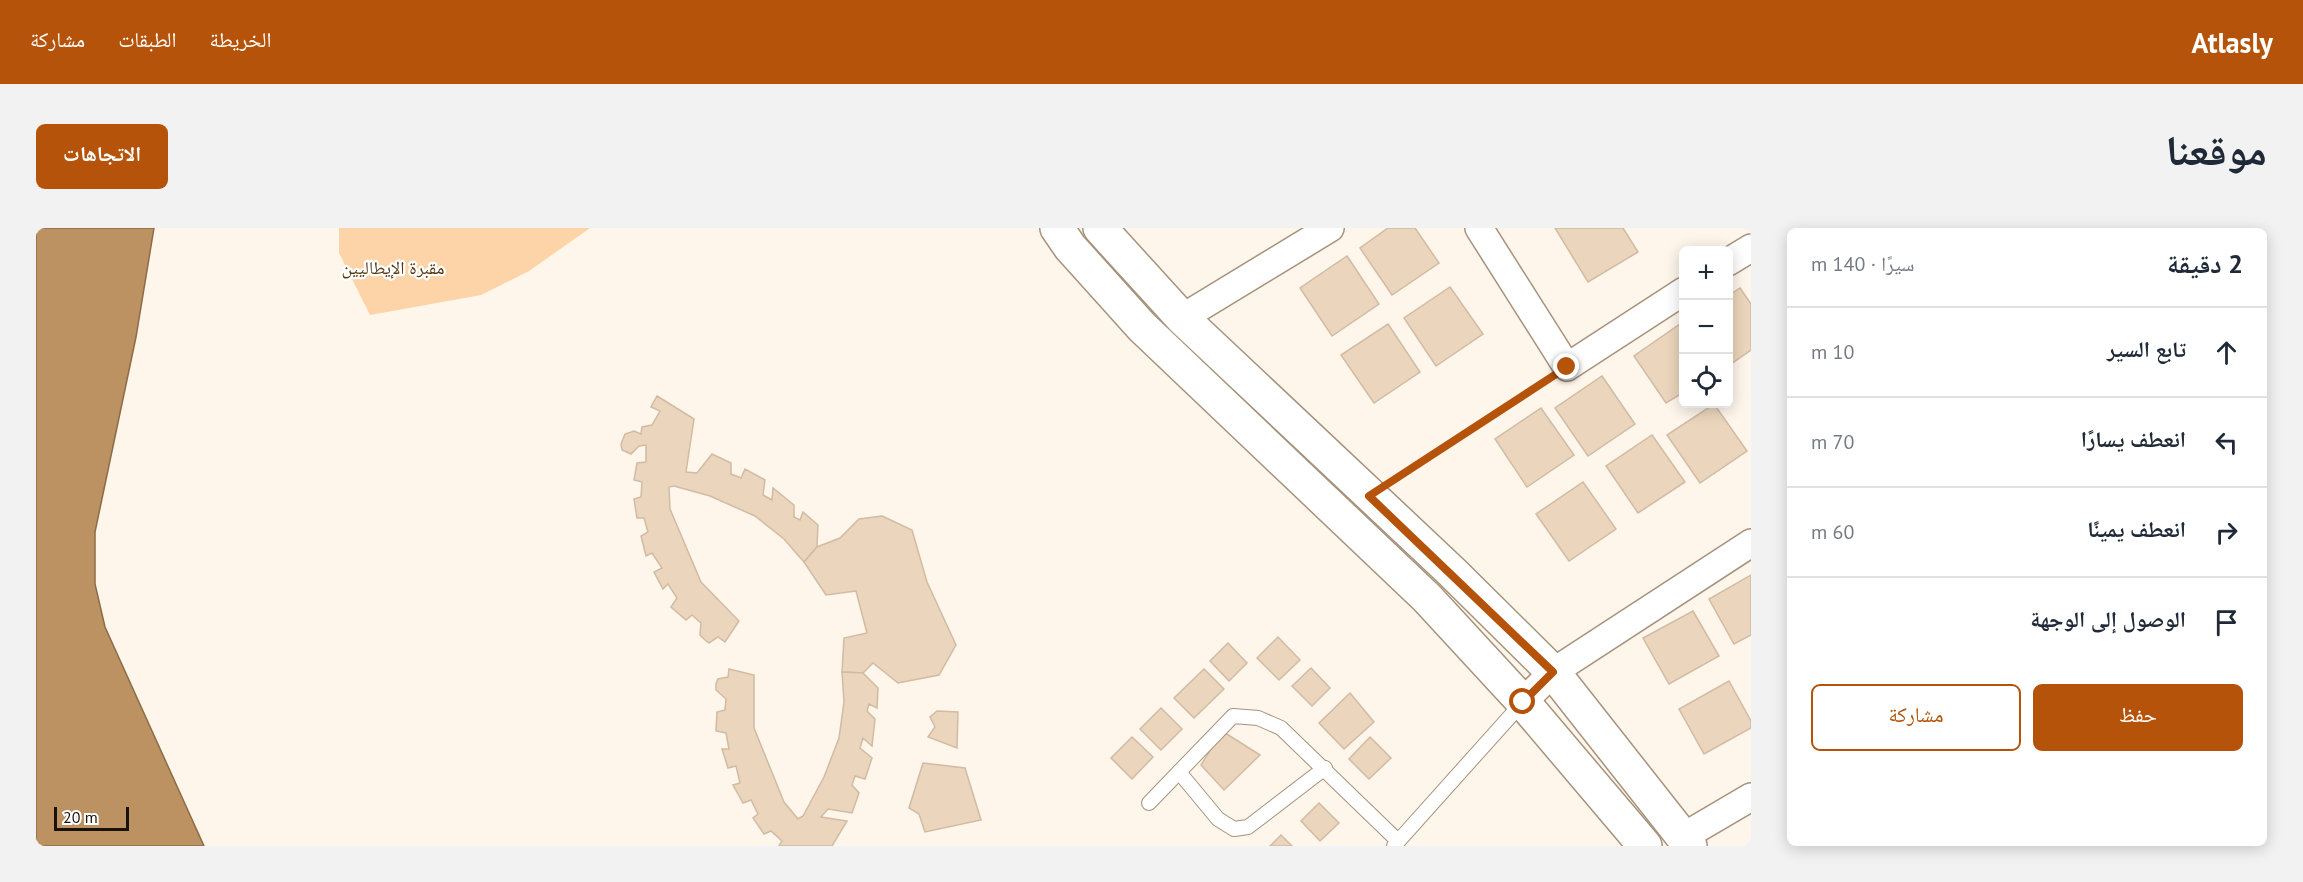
<!DOCTYPE html>
<html lang="ar">
<head>
<meta charset="utf-8">
<style>
  :root { --surface:#fff; --page:#f2f2f3; --text:#1f2937; --muted:#747a83; --line:#e0e1e3; --accent:#b45309 }
  body { margin:0; font-family:"PT Sans","Noto Naskh Arabic",sans-serif; background:var(--page); color:var(--text); direction:rtl }
  .controls { position:absolute; right:18px; top:18px; display:grid; overflow:hidden; border-radius:9px; box-shadow:0 3px 15px #0003 }
  .controls button { width:54px; height:54px; display:grid; place-items:center; padding:0; border:0; border-bottom:2px solid var(--line); background:var(--surface); color:var(--text); font:30px sans-serif }
  .scale { position:absolute; left:18px; bottom:15px; width:75px; box-sizing:border-box; padding-left:6px; border:3px solid #191209; border-top:0; font-size:16px; line-height:21px; white-space:nowrap; color:#191209; -webkit-text-stroke:4px #fff; paint-order:stroke }
  .stop { position:absolute; width:18px; height:18px; margin:-14px; border:4px solid #b45309; border-radius:50%; background:#fff }
  .stop.end { background:#b45309; border-color:#fff; box-shadow:0 2px 6px #0008 }
  .list { margin:0; padding:0; list-style:none }
  h2 { display:flex; justify-content:space-between; align-items:center; height:78px; margin:0; padding:0 24px; font-size:26px }
  h2 small { font-size:20px; font-weight:400; color:var(--muted) }
  .list li { display:grid; grid-template-columns:39px 1fr auto; gap:18px; align-items:center; box-sizing:border-box; height:90px; padding:0 24px; border-top:2px solid var(--line) }
  .list b { display:block; font-size:22px; white-space:nowrap }
  .list em { font-size:20px; font-style:normal; color:var(--muted) }
  .actions { display:flex; gap:12px; padding:18px 24px }
  .actions a { flex:1; padding:14px 0; border:2px solid var(--accent); border-radius:9px; text-align:center; font-size:21px; color:var(--accent) }
  .actions .main { background:var(--accent); color:#fff }
  .icon { flex:none; width:33px; height:33px; fill:none; stroke:currentColor; stroke-width:2; stroke-linecap:round; stroke-linejoin:round }
  .map { position:relative; flex:none; width:1715px; height:618px; overflow:hidden; direction:ltr; border-radius:9px }
  header { display:flex; align-items:center; gap:36px; box-sizing:border-box; height:84px; padding:0 30px; background:var(--accent); color:#fff }
  header strong { font-size:28px }
  nav { display:flex; gap:33px; margin-inline-start:auto; font-size:21px }
  .intro { display:flex; align-items:center; justify-content:space-between; box-sizing:border-box; height:144px; padding:0 36px }
  h1 { margin:0; font-size:42px }
  .button { padding:15px 27px; border-radius:9px; background:var(--accent); color:#fff; font-size:21px; font-weight:700 }
  main { display:flex; gap:36px; padding:0 36px }
  aside { flex:1; background:var(--surface); border-radius:9px; box-shadow:0 3px 15px #0003 }
  .map>svg:first-child { display:block }
  .green { fill:#fcd4a7 }
  .water { fill:#bd9262; stroke:#8c6c47; stroke-width:1.5 }
  .building { fill:#ebd5bc; stroke:#d1bba3; stroke-width:1.5 }
  .lines { fill:none; stroke-linecap:round; stroke-linejoin:round }
  .service-casing { stroke:#a7927b; stroke-width:16 }
  .minor-casing { stroke:#a7927b; stroke-width:30 }
  .tertiary-casing { stroke:#a7927b; stroke-width:36 }
  .path { stroke:#aca49a; stroke-width:4; stroke-dasharray:1.5 4.5; stroke-linecap:butt }
  .service { stroke:#fff; stroke-width:14 }
  .minor { stroke:#fff; stroke-width:27 }
  .tertiary { stroke:#fff; stroke-width:33 }
  .route { stroke:#b45309; stroke-width:8 }
  .labels { text-anchor:middle; stroke-width:4.5; stroke-linejoin:round; paint-order:stroke }
  .park-label { font-size:18px; fill:#54360f; stroke:#fff }
</style>
</head>
<body>
<header>
<strong>Atlasly</strong>
<nav><a>الخريطة</a><a>الطبقات</a><a>مشاركة</a></nav>
</header>
<div class="intro"><h1>موقعنا</h1><a class="button">الاتجاهات</a></div>
<main>
<aside>
<h2>2 دقيقة<small>سيرًا · 140 m</small></h2>
<ul class="list">
<li><svg class="icon" aria-label="ahead" viewBox="0 0 24 24"><path d="M12 20V5M6 11l6-6 6 6"/></svg><div><b>تابع السير</b></div><em>10 m</em></li>
<li><svg class="icon" aria-label="left" viewBox="0 0 24 24"><path d="M17 20v-9H6M10 6l-5 5 5 5"/></svg><div><b>انعطف يسارًا</b></div><em>70 m</em></li>
<li><svg class="icon" aria-label="right" viewBox="0 0 24 24"><path d="M7 20v-9h11M14 6l5 5-5 5"/></svg><div><b>انعطف يمينًا</b></div><em>60 m</em></li>
<li><svg class="icon" aria-label="arrive" viewBox="0 0 24 24"><path d="M6 21V4h12l-3 4 3 4H6"/></svg><div><b>الوصول إلى الوجهة</b></div></li>
</ul>
<div class="actions"><a class="main">حفظ</a><a>مشاركة</a></div>
</aside>
<div class="map">
<svg width="1715" height="618" viewBox="0 0 1715 618">
  <rect width="100%" height="100%" fill="#fef5eb"/>
  <polygon class="green" points="303,0 554,0 493,43 445,67 334,87 303,25"/>
  <polygon class="water" points="0,0 118,0 100,109 59,304 59,356 69,399 168,618 0,618"/>
  <g class="building">
    <polygon points="1352,0 1379,0 1403,35 1356,67 1324,20"/>
    <polygon points="1519,0 1587,0 1602,24 1552,54"/>
    <polygon points="1311,28 1343,76 1296,108 1264,60"/>
    <polygon points="1414,59 1447,106 1400,138 1368,90"/>
    <polygon points="1704,60 1715,76 1715,122 1692,138 1692,68"/>
    <polygon points="1352,96 1384,144 1338,175 1305,127"/>
    <polygon points="1644,96 1648,101 1648,164 1630,175 1598,128"/>
    <polygon points="1566,148 1599,196 1552,228 1519,180"/>
    <polygon points="621,168 658,191 650,244 661,245 676,226 695,235 695,246 705,250 709,241 729,252 727,267 736,272 737,260 758,277 758,289 764,292 767,284 782,297 781,319 768,334 748,311 719,288 674,268 638,258 633,259 634,281 665,354 703,393 689,414 682,409 673,415 669,412 664,407 665,395 656,387 650,392 635,379 641,370 632,356 627,361 618,344 626,340 616,325 610,328 605,308 612,304 608,290 601,290 598,271 605,269 606,254 598,252 601,235 610,234 610,217 603,218 595,226 586,222 585,216 589,206 598,203 605,206 606,199 616,197 624,183 615,179"/>
    <polygon points="1678,176 1711,223 1664,255 1631,207"/>
    <polygon points="1505,180 1538,227 1491,259 1459,211"/>
    <polygon points="1616,207 1649,254 1602,285 1570,238"/>
    <polygon points="1547,254 1580,301 1533,333 1500,286"/>
    <polygon points="846,288 876,302 891,354 920,417 903,447 862,455 837,435 827,445 806,444 808,410 831,405 820,363 790,367 768,334 781,319 804,310 823,291"/>
    <polygon points="1715,347 1715,407 1698,416 1673,371"/>
    <polygon points="1657,383 1683,428 1633,456 1607,410"/>
    <polygon points="1242,409 1264,432 1243,452 1221,430"/>
    <polygon points="1192,415 1211,435 1193,453 1174,433"/>
    <polygon points="1275,440 1294,460 1276,478 1256,458"/>
    <polygon points="693,441 718,447 718,500 748,574 762,591 767,588 788,549 803,510 808,474 806,444 827,445 842,460 841,480 833,476 831,483 839,491 836,518 827,510 824,520 836,530 829,551 819,548 816,557 823,565 816,585 792,581 785,589 811,593 796,618 743,618 746,613 735,603 728,606 717,590 722,586 715,572 707,575 697,557 704,555 700,538 692,540 686,521 693,521 690,505 680,503 681,484 689,482 690,471 680,462 680,456 682,451 692,449"/>
    <polygon points="1168,441 1188,461 1158,490 1138,470"/>
    <polygon points="1693,453 1715,493 1715,500 1668,526 1643,481"/>
    <polygon points="1314,465 1338,494 1308,521 1283,495"/>
    <polygon points="1125,480 1146,501 1125,522 1104,501"/>
    <polygon points="901,483 922,484 921,520 892,509 899,499 894,489"/>
    <polygon points="1186,503 1224,527 1188,562 1165,537"/>
    <polygon points="1096,509 1117,529 1096,551 1075,530"/>
    <polygon points="1334,509 1355,530 1333,551 1313,531"/>
    <polygon points="887,535 929,540 945,592 889,604 883,586 873,580"/>
    <polygon points="1283,575 1303,595 1284,613 1265,593"/>
    <polygon points="1245,607 1256,618 1234,618"/>
  </g>
  <g class="lines">
    <defs>
      <g id="service">
        <polyline points="1143,544 1182,591 1198,601 1212,599 1289,540"/>
        <polyline points="1113,575 1197,488 1222,490 1245,500 1362,613"/>
        <polyline points="1358,618 1487,474"/>
      </g>
      <g id="minor">
        <polyline points="1443,0 1531,139 1648,63"/>
        <polyline points="1692,34 1715,20"/>
        <polyline points="1146,90 1294,0"/>
        <polyline points="1487,474 1517,444 1715,315"/>
        <polyline points="1647,609 1715,569"/>
      </g>
      <g id="tertiary">
        <polyline points="1021,0 1034,19 1106,99 1391,370 1487,474 1609,618"/>
        <polyline points="1064,0 1146,90 1416,344 1517,444 1654,618"/>
      </g>
    </defs>
    <use href="#service" class="service-casing"/>
    <use href="#minor" class="minor-casing"/>
    <use href="#tertiary" class="tertiary-casing"/>
    <polyline class="path" points="1359,251 1511,152"/>
    <use href="#service" class="service"/>
    <use href="#minor" class="minor"/>
    <use href="#tertiary" class="tertiary"/>
  </g>
  <g class="lines">
    <polyline class="route" points="1487,474 1517,444 1333,268 1531,139"/>
  </g>
  <g class="labels">
    <g class="park-label">
      <text x="357" y="46">مقبرة الإيطاليين</text>
    </g>
  </g>
</svg>
<div class="controls">
<button>+</button>
<button>−</button>
<button><svg class="icon" aria-label="locate" viewBox="0 0 24 24"><circle cx="12" cy="12" r="6"/><path d="M12 2v4M12 18v4M2 12h4M18 12h4"/></svg></button>
</div>
<div class="scale">20 m</div>
<div class="stop" style="left:1487px;top:474px"></div>
<div class="stop end" style="left:1531px;top:139px"></div>
</div>
</main>
</body>
</html>
